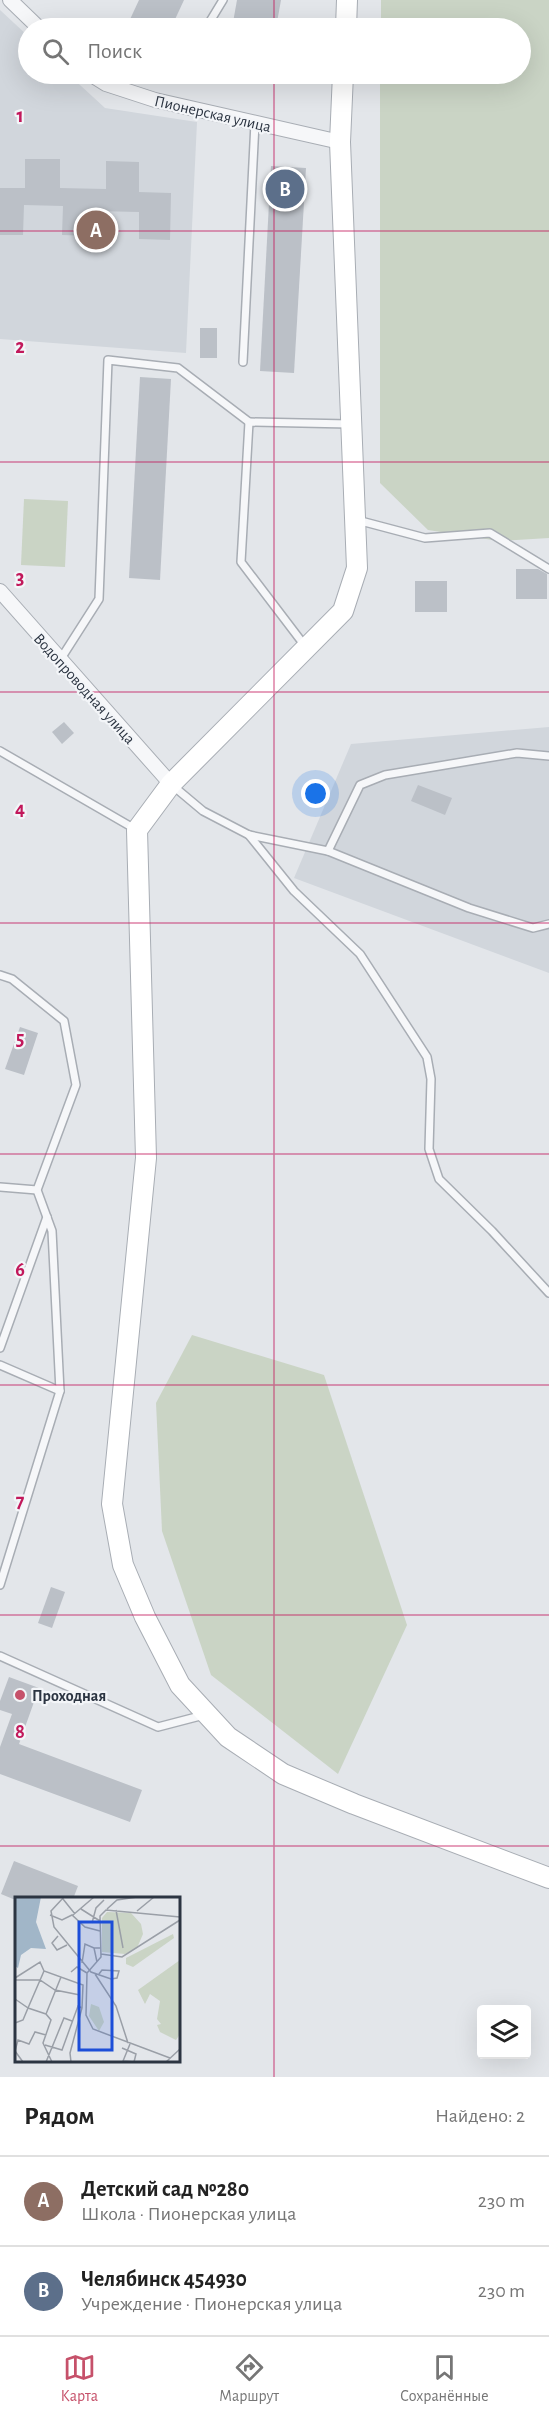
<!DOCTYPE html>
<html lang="ru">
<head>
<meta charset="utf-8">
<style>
  :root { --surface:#fff; --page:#f6f6f6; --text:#222; --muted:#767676; --line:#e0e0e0; --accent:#c6516a }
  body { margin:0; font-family:"Alegreya Sans",sans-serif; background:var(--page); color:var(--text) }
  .controls { position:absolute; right:18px; bottom:18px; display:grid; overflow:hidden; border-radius:6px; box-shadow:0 6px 24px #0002 }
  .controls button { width:54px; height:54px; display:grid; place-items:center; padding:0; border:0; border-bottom:2px solid var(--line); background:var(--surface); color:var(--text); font:30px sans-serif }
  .you { position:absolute; left:316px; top:794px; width:21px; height:21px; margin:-15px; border:4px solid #fff; border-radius:50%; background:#1a73e8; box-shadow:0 0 0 9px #1a73e833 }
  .badge { display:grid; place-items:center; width:39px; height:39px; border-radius:50%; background:var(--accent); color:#fff; font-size:20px; font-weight:700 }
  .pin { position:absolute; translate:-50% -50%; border:3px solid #fff; box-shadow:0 2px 6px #0006 }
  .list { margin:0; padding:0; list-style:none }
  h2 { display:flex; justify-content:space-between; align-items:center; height:78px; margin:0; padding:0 24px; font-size:26px }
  h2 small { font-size:20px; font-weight:400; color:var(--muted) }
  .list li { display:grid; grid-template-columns:39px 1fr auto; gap:18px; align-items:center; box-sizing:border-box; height:90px; padding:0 24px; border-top:2px solid var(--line) }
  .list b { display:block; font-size:22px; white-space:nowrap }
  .list p { margin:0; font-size:20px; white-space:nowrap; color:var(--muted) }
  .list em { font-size:20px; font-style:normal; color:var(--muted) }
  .icon { flex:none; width:33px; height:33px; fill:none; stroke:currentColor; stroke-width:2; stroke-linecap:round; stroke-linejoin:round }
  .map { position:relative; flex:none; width:549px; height:2077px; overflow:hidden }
  .search { position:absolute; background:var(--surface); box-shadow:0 6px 24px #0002; left:18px; right:18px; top:18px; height:66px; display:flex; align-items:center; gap:15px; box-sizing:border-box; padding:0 21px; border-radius:33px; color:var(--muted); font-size:22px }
  .sheet { height:258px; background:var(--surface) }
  nav { display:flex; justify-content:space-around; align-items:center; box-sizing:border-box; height:84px; border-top:2px solid var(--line); background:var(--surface); font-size:16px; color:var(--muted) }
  nav a { display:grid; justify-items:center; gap:3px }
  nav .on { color:var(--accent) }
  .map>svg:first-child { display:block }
  .built { fill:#d1d6dc }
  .green { fill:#cad4c5 }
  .building { fill:#bbc0c7 }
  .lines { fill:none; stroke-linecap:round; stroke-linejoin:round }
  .lane-casing { stroke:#a8adb4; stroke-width:10 }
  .street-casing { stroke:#a8adb4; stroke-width:16 }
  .secondary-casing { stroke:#a8adb4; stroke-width:22 }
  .lane { stroke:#f6f7f9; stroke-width:7 }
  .street { stroke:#f6f7f9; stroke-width:14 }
  .secondary { stroke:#fff; stroke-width:20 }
  .grid { fill:none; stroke:#c2185b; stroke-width:1.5; stroke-opacity:0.55 }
  .poi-dot { fill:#c6516a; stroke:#f3f5f8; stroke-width:2 }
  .labels { text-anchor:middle; stroke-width:4.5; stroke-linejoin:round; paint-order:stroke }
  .street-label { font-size:16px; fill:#2c3542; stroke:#f3f5f8 }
  .poi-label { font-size:16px; font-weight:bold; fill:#2c3542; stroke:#f3f5f8; text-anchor:start }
  .inset-road { fill:none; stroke:#9a9fa7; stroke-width:1.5 }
  .view { fill:#1d4ed8; fill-opacity:0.15; stroke:#1d4ed8; stroke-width:3 }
  .inset-edge { fill:none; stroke:#2c3542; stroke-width:3 }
  .grid-label { font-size:20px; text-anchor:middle; font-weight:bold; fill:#c2185b; stroke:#f3f5f8; stroke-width:4.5; stroke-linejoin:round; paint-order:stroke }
</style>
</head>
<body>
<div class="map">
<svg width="549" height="2077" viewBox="0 0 549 2077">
  <rect width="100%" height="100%" fill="#e3e6ea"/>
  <g class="built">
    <polygon points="0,10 28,36 28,74 68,74 105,108 197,122 186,353 0,339"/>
    <polygon points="549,727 549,973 294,878 351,744"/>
  </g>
  <g class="green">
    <polygon points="381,0 549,0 549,538 499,541 428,530 380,483 380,74 520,74 520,28 381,28"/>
    <polygon points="24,499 68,501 65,567 21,565"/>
    <polygon points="192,1335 324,1375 407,1625 338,1774 211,1675 162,1531 156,1403"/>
  </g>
  <g class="building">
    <polygon points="139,0 184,0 171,28 126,28"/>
    <polygon points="237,0 281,0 276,28 232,28"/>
    <polygon points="25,159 60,159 60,188 106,189 106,161 139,162 139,192 171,193 170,240 139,239 139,212 95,211 95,236 62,235 63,206 24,205 23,235 0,235 0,188 25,188"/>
    <polygon points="271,166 306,168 294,373 260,371"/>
    <rect x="200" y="328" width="17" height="30"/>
    <polygon points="140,377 171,379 160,580 129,578"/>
    <polygon points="516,569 538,569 547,574 547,599 516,599"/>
    <rect x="415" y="581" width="32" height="31"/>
    <polygon points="64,722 74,733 62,744 52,732"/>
    <polygon points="418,785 452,798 445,815 411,801"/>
    <polygon points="20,1027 38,1033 24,1075 5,1069"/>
    <polygon points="51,1587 65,1592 52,1628 38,1623"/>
    <polygon points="9,1677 39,1688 19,1744 142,1790 130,1822 0,1774 0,1747 12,1714 0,1710 0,1701"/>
    <polygon points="14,1861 78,1886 73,1899 13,1899 1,1894"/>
  </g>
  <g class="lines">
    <defs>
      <g id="lane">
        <polyline points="209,23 223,0"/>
        <polyline points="243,362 255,123"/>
        <polyline points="357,520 425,538 490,533 549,569"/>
        <polyline points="305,646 241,562 249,422 349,424"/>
        <polyline points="60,660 99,599 108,360 178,368 249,422"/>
        <polyline points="0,751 135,829"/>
        <polyline points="172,785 203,811 249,835 328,851 469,908 533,928 549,924"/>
        <polyline points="249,835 294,891 360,954 427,1057 431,1079 429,1149 439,1179 492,1231 549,1293"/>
        <polyline points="328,851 360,785 385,775 517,753 549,756"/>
        <polyline points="0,975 12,979 64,1021 76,1085 37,1190 52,1231 60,1391 0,1585"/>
        <polyline points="0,1187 37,1190"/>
        <polyline points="0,1348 47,1217"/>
        <polyline points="0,1365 60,1391"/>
        <polyline points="0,1656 158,1727 204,1715"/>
      </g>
      <g id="street">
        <polyline points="10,0 39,28"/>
        <polyline points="90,74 106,84 155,100 340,142"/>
        <polyline points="0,591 171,784"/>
      </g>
      <g id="secondary">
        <polyline points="346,28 347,0"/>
        <polyline points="343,74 340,142 357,568 343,611 171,784 137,830 146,1158 112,1504 123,1565 145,1617 180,1685 228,1737 283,1774 354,1804 549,1878"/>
      </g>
    </defs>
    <use href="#lane" class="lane-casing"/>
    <use href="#street" class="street-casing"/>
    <use href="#secondary" class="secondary-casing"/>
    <use href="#lane" class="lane"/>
    <use href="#street" class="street"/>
    <use href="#secondary" class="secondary"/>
  </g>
  <path class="grid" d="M274 0V28M274 74V2077M0 231H549M0 462H549M0 692H549M0 923H549M0 1154H549M0 1385H549M0 1615H549M0 1846H549"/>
  <circle class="poi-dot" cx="20" cy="1695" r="6"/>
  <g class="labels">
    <g class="street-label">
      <text transform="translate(213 113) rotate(13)" y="6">Пионерская улица</text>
      <text transform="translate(85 688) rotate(48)" y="6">Водопроводная улица</text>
    </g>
    <g class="poi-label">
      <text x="32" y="1701">Проходная</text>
    </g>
  </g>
  <g transform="translate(15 1897)">
    <rect width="165" height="165" fill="#e3e6ea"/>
    <path d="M92 15 116 16 126 27 128 37 122 51 110 57 87 55V21ZM158 37 159 41 118 70 111 67V61ZM165 63V137L161 143 145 135 142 128 146 127 142 122 145 104 135 97 130 107 123 93ZM76 107 84 110 89 125 84 134 74 119Z" fill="#cad4c5"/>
    <path d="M0 0H26L21 25 31 52 16 51 6 58 3 71 0 69Z" fill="#a1b6c8"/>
    <path class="inset-road" d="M49 0 36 14 39 30 76 75 96 82 102 81 104 74 87 73 84 77M48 2 60 17M66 12 85 24M92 12 102 3 122 0M101 13 108 51M122 14 139 0M35 18 47 23 57 18 70 30 85 34M58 18 79 0M77 26 81 11 89 3M43 39 37 46 42 53 52 48M86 57 107 60 165 23M82 65 79 51H85M67 66 70 47 79 51M29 74 13 111 31 117M56 75 62 70 72 76M80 77 101 109 113 146M0 81 25 65 29 74 68 88 67 111 55 156 56 165M0 83H25L40 93 65 98M0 102 13 111 8 123 0 126M115 147 108 164 120 165M30 148 47 153 63 109 67 111M107 151 121 157 119 165M155 161 78 132 71 118 72 76 86 60 85 19 91 13 165 20M8 165 0 154 3 143 14 147 20 135 31 138M31 165 49 121 57 124M37 165 28 146 36 123 31 117 46 80M151 165 165 152"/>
    <path class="view" d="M64 25H97V153H64Z"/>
    <rect width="165" height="165" class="inset-edge"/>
  </g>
  <g class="grid-label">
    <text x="20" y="122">1</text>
    <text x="20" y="353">2</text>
    <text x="20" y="584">3</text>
    <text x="20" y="815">4</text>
    <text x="20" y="1045">5</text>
    <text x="20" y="1276">6</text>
    <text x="20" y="1507">7</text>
    <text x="20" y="1738">8</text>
  </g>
</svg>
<div class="controls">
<button><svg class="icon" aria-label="layers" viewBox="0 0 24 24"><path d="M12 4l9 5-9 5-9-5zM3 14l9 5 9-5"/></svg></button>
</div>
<div class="you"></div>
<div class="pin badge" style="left:96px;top:230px;background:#8d6e63">A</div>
<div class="pin badge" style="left:285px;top:189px;background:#5c6f8a">B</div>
<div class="search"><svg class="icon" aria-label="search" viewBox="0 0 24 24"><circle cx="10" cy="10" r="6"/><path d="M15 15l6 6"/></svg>Поиск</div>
</div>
<section class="sheet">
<h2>Рядом<small>Найдено: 2</small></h2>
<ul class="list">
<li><span class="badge" style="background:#8d6e63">A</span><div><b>Детский сад №280</b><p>Школа · Пионерская улица</p></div><em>230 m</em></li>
<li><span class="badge" style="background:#5c6f8a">B</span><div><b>Челябинск 454930</b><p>Учреждение · Пионерская улица</p></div><em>230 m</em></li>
</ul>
</section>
<nav>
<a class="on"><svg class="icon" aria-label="map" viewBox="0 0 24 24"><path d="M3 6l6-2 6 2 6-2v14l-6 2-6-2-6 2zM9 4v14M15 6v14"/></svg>Карта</a>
<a><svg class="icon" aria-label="directions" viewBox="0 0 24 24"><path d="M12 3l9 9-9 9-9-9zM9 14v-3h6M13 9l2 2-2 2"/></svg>Маршрут</a>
<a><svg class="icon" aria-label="saved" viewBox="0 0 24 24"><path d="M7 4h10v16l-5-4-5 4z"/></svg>Сохранённые</a>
</nav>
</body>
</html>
